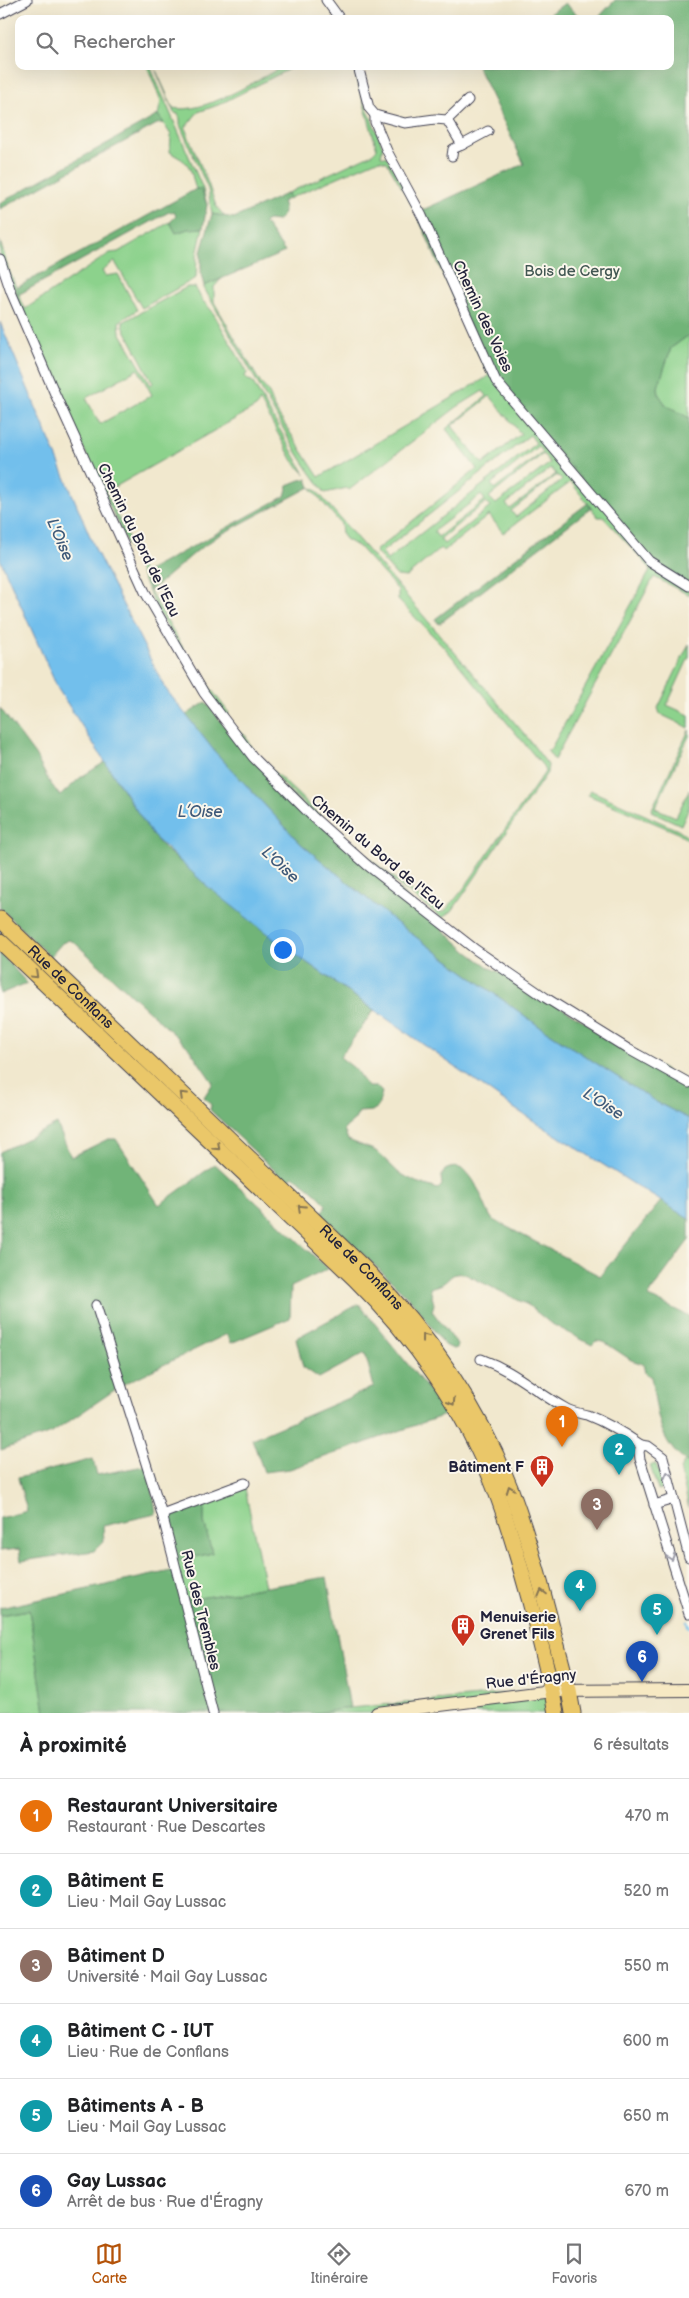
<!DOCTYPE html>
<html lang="fr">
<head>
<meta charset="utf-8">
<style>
  :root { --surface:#fff; --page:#f2f2f2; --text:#202124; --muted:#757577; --line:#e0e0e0; --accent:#b45309 }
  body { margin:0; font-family:"Balsamiq Sans",sans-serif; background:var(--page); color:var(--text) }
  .you { position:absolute; left:282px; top:949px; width:18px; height:18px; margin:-12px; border:4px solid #fff; border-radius:50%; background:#1a73e8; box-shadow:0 0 0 8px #1a73e833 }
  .badge { display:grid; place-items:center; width:32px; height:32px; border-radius:50%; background:var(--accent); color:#fff; font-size:16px; font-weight:700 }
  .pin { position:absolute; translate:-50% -41px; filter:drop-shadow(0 1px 2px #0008) }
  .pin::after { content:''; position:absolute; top:26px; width:18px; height:15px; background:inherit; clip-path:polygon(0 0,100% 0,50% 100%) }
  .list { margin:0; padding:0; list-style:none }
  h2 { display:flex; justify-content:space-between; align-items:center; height:65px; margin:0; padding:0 20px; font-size:21px }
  h2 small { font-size:16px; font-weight:400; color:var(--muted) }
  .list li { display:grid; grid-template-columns:32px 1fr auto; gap:15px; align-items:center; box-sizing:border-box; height:75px; padding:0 20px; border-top:1px solid var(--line) }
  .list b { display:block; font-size:19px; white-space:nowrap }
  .list p { margin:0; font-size:16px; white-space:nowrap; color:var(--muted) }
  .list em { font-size:16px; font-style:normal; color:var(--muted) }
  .icon { flex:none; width:28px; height:28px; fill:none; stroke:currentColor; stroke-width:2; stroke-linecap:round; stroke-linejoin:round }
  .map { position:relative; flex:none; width:689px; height:1713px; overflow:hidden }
  .search { position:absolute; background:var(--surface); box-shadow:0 5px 20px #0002; left:15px; right:15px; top:15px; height:55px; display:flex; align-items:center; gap:12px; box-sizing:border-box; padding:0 18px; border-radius:10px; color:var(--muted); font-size:19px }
  .sheet { height:515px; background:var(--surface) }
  nav { display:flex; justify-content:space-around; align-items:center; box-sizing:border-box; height:70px; border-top:1px solid var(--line); background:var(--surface); font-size:14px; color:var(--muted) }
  nav a { display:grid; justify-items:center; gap:2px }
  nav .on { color:var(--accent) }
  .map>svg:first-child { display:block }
  .green { fill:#8cd28c; stroke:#577a64; fill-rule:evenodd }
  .forest { fill:#71b478; stroke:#4a6b5a }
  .water { fill:#72bfec; stroke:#4a7094 }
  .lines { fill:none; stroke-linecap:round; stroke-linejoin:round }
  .stream { stroke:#72bfec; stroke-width:2.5 }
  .street-casing { stroke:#414051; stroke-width:11 }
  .secondary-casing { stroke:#414051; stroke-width:14 }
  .primary-casing { stroke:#414051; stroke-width:17 }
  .street { stroke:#fff; stroke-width:9 }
  .secondary { stroke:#f7e9c3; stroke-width:12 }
  .primary { stroke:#eac769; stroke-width:15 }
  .oneway { stroke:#867452 }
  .oneway2 { stroke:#9c9ca7 }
  .labels { text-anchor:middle; stroke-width:4; stroke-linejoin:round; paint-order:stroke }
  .park-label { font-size:15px; fill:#425753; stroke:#fbf7ec }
  .street-label { font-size:15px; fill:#22223b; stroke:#fbf7ec }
  .poi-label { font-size:15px; font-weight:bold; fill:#22223b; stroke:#fbf7ec; text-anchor:end }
  .water-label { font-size:16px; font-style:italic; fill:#3e5979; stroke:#fbf7ec }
</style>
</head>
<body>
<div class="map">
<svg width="689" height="1713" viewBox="0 0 689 1713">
  <rect width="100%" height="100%" fill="#fbf7ec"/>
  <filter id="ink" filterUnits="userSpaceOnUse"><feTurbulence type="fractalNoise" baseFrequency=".02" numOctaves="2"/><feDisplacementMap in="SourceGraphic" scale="10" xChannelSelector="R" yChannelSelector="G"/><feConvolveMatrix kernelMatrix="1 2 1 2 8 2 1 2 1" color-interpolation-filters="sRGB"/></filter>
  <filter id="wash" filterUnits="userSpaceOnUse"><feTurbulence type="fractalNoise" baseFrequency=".0096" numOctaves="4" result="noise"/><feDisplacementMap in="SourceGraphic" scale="20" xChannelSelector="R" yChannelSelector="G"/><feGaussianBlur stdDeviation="1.12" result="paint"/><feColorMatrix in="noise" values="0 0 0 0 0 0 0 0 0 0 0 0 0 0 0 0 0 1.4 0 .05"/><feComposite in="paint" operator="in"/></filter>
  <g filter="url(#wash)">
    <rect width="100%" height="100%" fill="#f1e8ce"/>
    <g class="green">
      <path d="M147 66H150L203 189 207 205 199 189H196C192 180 193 169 185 162 181 158 175 156 170 152L171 135 158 115 161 101Z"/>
      <path d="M154 66 173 108C204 115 256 80 284 66H295L218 105 198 112 185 128 208 183 216 206 224 216 212 214 208 189 180 125V119L178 114 174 113Z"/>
      <path d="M353 66H356L365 103 383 147 381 156 387 157 406 190 689 589V595L654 577 554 760 547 750H550L651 569 603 517H598L571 482 503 533 489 515 444 551 441 548 406 577 397 576 375 551 477 469 446 429 487 396 483 391 457 407 349 490 347 488 325 493C314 477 302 462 292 444L204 288V286L221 279 214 287V302L261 384C269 390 272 399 274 408L319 477 489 376 464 324 416 212 387 162 380 160 375 161 290 198 288 193 372 154 377 149ZM490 396 521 434 483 464 452 426ZM530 435 536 443 387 560 382 552ZM538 446 543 452 495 489 491 484ZM543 454 550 463 496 504 489 497ZM551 468 556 474 510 509 506 504ZM557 475 562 480 516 517 511 511ZM481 495 485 500 438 537 434 531ZM486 502 490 507 444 544 440 539Z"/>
      <path d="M170 222 176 233 188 229 203 228 197 255 196 278 142 308 115 262C110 263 108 268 102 271L105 276 118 274 137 310 119 322 120 332 151 385 153 383 123 326V322L187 287H195L202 300 212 311 246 370 247 373 245 376 248 380 252 381 305 474 293 461 260 401 256 407 106 492 137 557 150 591 193 665 229 713 226 717 236 730 246 736C250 754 274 771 287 784 336 831 386 876 443 913L462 891 545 772 543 766 445 648 398 600V590L360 548 345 539 342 535 341 524 310 487 316 490 527 737 548 765 547 773 452 911 442 918 358 854 270 772 222 716 158 612 73 425 48 363 35 341 4 267 0 253V241L8 268 25 309 110 253 118 252ZM138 369 152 395 100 424 86 398Z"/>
      <polygon points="689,335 689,418 666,405 659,395 658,387 671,348"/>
      <polygon points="689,644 689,657 667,705 689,715 689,728 660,714 658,708"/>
      <polygon points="689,730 689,736 655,808 676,817 689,790 689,807 681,825 651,811"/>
      <polygon points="590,790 678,830 689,838 689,841 676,832 588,795"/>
      <polygon points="685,1461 689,1463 689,1509 680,1469"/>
      <polygon points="656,1464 664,1489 658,1490 650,1465"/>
      <polygon points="245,1488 265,1587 187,1600 171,1571 173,1562 212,1553 204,1522 204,1501"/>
      <polygon points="29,1610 45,1712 0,1713 0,1615"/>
      <polygon points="542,1690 555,1713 316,1713 350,1708"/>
    </g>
    <g class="forest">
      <polygon points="615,0 689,0 689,335 671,348 658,387 659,395 666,405 689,418 689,586 661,571 493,377 416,213 524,164 477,66 670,66 670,19 597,19"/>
      <polygon points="565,3 582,19 543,19"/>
      <polygon points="158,115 164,123 157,124 0,209 0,203"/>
      <polygon points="196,189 201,189 207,205 203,228 188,229 176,233 170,222 176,216 174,212 169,212 18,295 16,288"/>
      <path d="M288 193 290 198 282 202C286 210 284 216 277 221L268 220 264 222 285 252 204 286 201 274V252L212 214 234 218Z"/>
      <polygon points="307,479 310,487 218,536 197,551 150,591 144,573 285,496 288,485 300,480"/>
      <polygon points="588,503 591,508 439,624 435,619"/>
      <polygon points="206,702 248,756 468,952 490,968 511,977 689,1085 689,1119 656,1102 540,1027 398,924 301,844 215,752 186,715"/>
      <path d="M0 708 35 755 49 781 60 796 81 777 105 762 153 836 165 849 275 940 374 1010 340 1057 354 1068 368 1087H377L382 1092 378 1107 372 1111 359 1112 354 1121 344 1129 348 1140 376 1151 399 1173 416 1182 438 1189 442 1185 441 1177 445 1170C473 1155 482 1205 492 1219L600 1276 661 1201 689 1219V1240L650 1293 649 1297 689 1316V1463C658 1445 657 1409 651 1377L645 1373 643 1364 631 1360 604 1342 596 1341 592 1345 550 1323 528 1305 465 1274C450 1272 452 1278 442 1284 439 1286 434 1286 430 1288L434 1304 432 1311 457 1344V1348L453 1349 445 1345 411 1300 326 1219 322 1213 326 1206C324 1198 300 1180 292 1176L288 1183 210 1110 211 1105 204 1097 213 1083 189 1048 74 942 69 940 62 943 50 957 0 908Z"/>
      <polygon points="0,953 27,983 0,994"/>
      <polygon points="57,1124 71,1157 108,1139 116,1139 159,1205 215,1164 328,1269 291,1287 290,1318 231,1343 227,1334 122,1385 52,1433 1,1450 0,1152"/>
      <polygon points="359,1304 448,1414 290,1469 264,1472 252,1439 374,1387 365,1353 319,1378 303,1367 296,1338"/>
      <polygon points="93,1459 97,1475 149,1465 156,1514 103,1526 104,1541 94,1551 21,1561 19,1549 0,1551 0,1518 27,1511 18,1478"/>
      <polygon points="204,1501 204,1522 212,1553 173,1562 163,1514"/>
      <polygon points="171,1571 187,1600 327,1577 350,1708 316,1713 42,1713 45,1712 29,1610 0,1615 0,1608"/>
    </g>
    <polygon class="water" points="0,322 97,553 165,688 215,752 301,844 398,924 540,1027 656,1102 689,1119 689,1219 512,1107 275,940 207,886 153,836 58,689 0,559"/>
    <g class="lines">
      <polyline class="stream" points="687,1622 689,1627"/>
    </g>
  </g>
  <g filter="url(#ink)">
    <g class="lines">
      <defs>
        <g id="street">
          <polyline points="326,0 340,19"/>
          <polyline points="0,14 27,0"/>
          <polyline points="358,66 369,108 375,115 405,123 435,119 447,120 462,145 488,131"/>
          <polyline points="375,115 375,122 387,151 422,216 496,381 649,561 689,586"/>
          <polyline points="447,120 468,100"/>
          <polyline points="452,156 453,149 462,145"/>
          <polyline points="0,259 11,292 55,394 145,592 204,693 253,757 312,816 367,865 476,950 546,998 628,1049 689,1083"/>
          <polyline points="96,1305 162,1514 213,1713"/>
          <path d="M481 1359C515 1371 534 1391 565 1408 571 1412 579 1413 587 1415 605 1422 625 1434 641 1445"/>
          <polyline points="654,1505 674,1499"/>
          <polyline points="162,1514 245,1483"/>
          <polyline points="689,1557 663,1457 648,1446 641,1445 639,1452 640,1459 689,1614"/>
        </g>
        <polyline id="secondary" points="377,1713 552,1691 689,1690"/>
        <g id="primary">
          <path id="s1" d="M0 919 363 1267C427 1331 478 1405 511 1490 535 1555 551 1624 569 1691L573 1713"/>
          <path d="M0 941 355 1279C415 1338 465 1410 495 1489 509 1525 519 1562 529 1598 539 1636 549 1674 556 1713"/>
        </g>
      </defs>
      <use href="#street" class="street-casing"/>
      <use href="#secondary" class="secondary-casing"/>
      <use href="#primary" class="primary-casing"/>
      <use href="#street" class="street"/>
      <use href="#secondary" class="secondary"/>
      <use href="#primary" class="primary"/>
    </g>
    <defs><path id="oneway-chevron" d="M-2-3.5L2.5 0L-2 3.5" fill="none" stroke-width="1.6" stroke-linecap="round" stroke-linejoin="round" transform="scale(1.25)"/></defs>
    <g class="oneway">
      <use href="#oneway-chevron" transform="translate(35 975) rotate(44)"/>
      <use href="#oneway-chevron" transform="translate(183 1095) rotate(-136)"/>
      <use href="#oneway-chevron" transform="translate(217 1147) rotate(44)"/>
      <use href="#oneway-chevron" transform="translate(301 1208) rotate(-136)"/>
      <use href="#oneway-chevron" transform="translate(425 1337) rotate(-127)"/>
      <use href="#oneway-chevron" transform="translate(452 1402) rotate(59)"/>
      <use href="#oneway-chevron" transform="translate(510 1489) rotate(-111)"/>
      <use href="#oneway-chevron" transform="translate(542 1593) rotate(-105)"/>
    </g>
    <g class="oneway2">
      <use href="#oneway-chevron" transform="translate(668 1475) rotate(-104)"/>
      <use href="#oneway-chevron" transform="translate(671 1557) rotate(72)"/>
    </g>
  </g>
  <defs>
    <symbol id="building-pin" viewBox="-11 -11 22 30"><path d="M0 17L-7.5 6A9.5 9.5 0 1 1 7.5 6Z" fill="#c8321e" stroke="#fbf7ec"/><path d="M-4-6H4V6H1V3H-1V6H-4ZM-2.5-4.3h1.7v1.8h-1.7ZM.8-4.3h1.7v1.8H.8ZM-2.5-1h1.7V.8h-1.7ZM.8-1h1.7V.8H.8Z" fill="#fff"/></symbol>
  </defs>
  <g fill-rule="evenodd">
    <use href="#building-pin" x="528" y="1453" width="28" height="38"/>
    <use href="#building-pin" x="449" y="1612" width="28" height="38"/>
  </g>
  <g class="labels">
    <g class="park-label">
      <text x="572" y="276">Bois de Cergy</text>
    </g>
    <g class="street-label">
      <text transform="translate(483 316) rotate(65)" y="5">Chemin des Voies</text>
      <text transform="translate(139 540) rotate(64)" y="5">Chemin du Bord de l'Eau</text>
      <text transform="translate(378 852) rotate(40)" y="5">Chemin du Bord de l'Eau</text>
      <text dy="5" stroke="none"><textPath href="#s1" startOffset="98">Rue de Conflans</textPath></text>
      <text dy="5" stroke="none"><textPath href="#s1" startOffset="502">Rue de Conflans</textPath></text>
      <text transform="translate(201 1610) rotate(76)" y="5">Rue des Trembles</text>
      <text transform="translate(531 1679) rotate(-6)" y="5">Rue d'Éragny</text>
    </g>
    <g class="poi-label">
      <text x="524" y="1472">Bâtiment F</text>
      <text x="480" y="1622" text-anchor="start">Menuiserie<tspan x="480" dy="17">Grenet Fils</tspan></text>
    </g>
    <g class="water-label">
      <text transform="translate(61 539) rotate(67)" y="6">L'Oise</text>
      <text x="200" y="817">L’Oise</text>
      <text transform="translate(281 864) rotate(43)" y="6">L'Oise</text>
      <text transform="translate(604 1103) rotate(33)" y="6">L'Oise</text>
    </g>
  </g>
</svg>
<div class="you"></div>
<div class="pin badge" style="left:562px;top:1447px;background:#e8710a">1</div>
<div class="pin badge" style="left:619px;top:1475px;background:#0f9aa8">2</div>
<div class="pin badge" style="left:597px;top:1530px;background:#8d6e63">3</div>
<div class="pin badge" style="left:580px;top:1611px;background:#0f9aa8">4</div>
<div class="pin badge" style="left:657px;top:1635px;background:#0f9aa8">5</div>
<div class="pin badge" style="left:642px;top:1682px;background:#1a4fb4">6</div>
<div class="search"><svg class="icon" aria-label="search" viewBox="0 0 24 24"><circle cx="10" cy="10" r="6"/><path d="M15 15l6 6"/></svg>Rechercher</div>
</div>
<section class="sheet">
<h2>À proximité<small>6 résultats</small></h2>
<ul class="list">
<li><span class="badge" style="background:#e8710a">1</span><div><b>Restaurant Universitaire</b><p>Restaurant · Rue Descartes</p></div><em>470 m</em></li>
<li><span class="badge" style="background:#0f9aa8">2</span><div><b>Bâtiment E</b><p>Lieu · Mail Gay Lussac</p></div><em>520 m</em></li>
<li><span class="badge" style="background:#8d6e63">3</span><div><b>Bâtiment D</b><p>Université · Mail Gay Lussac</p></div><em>550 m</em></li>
<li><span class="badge" style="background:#0f9aa8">4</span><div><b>Bâtiment C - IUT</b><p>Lieu · Rue de Conflans</p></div><em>600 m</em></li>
<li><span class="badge" style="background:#0f9aa8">5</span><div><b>Bâtiments A - B</b><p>Lieu · Mail Gay Lussac</p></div><em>650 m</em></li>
<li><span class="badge" style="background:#1a4fb4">6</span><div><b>Gay Lussac</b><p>Arrêt de bus · Rue d'Éragny</p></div><em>670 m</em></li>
</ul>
</section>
<nav>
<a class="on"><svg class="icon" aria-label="map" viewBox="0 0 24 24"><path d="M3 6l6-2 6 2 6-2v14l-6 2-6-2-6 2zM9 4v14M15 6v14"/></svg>Carte</a>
<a><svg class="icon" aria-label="directions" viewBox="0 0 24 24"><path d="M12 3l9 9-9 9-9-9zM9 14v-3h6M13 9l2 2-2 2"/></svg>Itinéraire</a>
<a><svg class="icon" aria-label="saved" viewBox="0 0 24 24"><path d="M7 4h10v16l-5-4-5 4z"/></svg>Favoris</a>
</nav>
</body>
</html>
